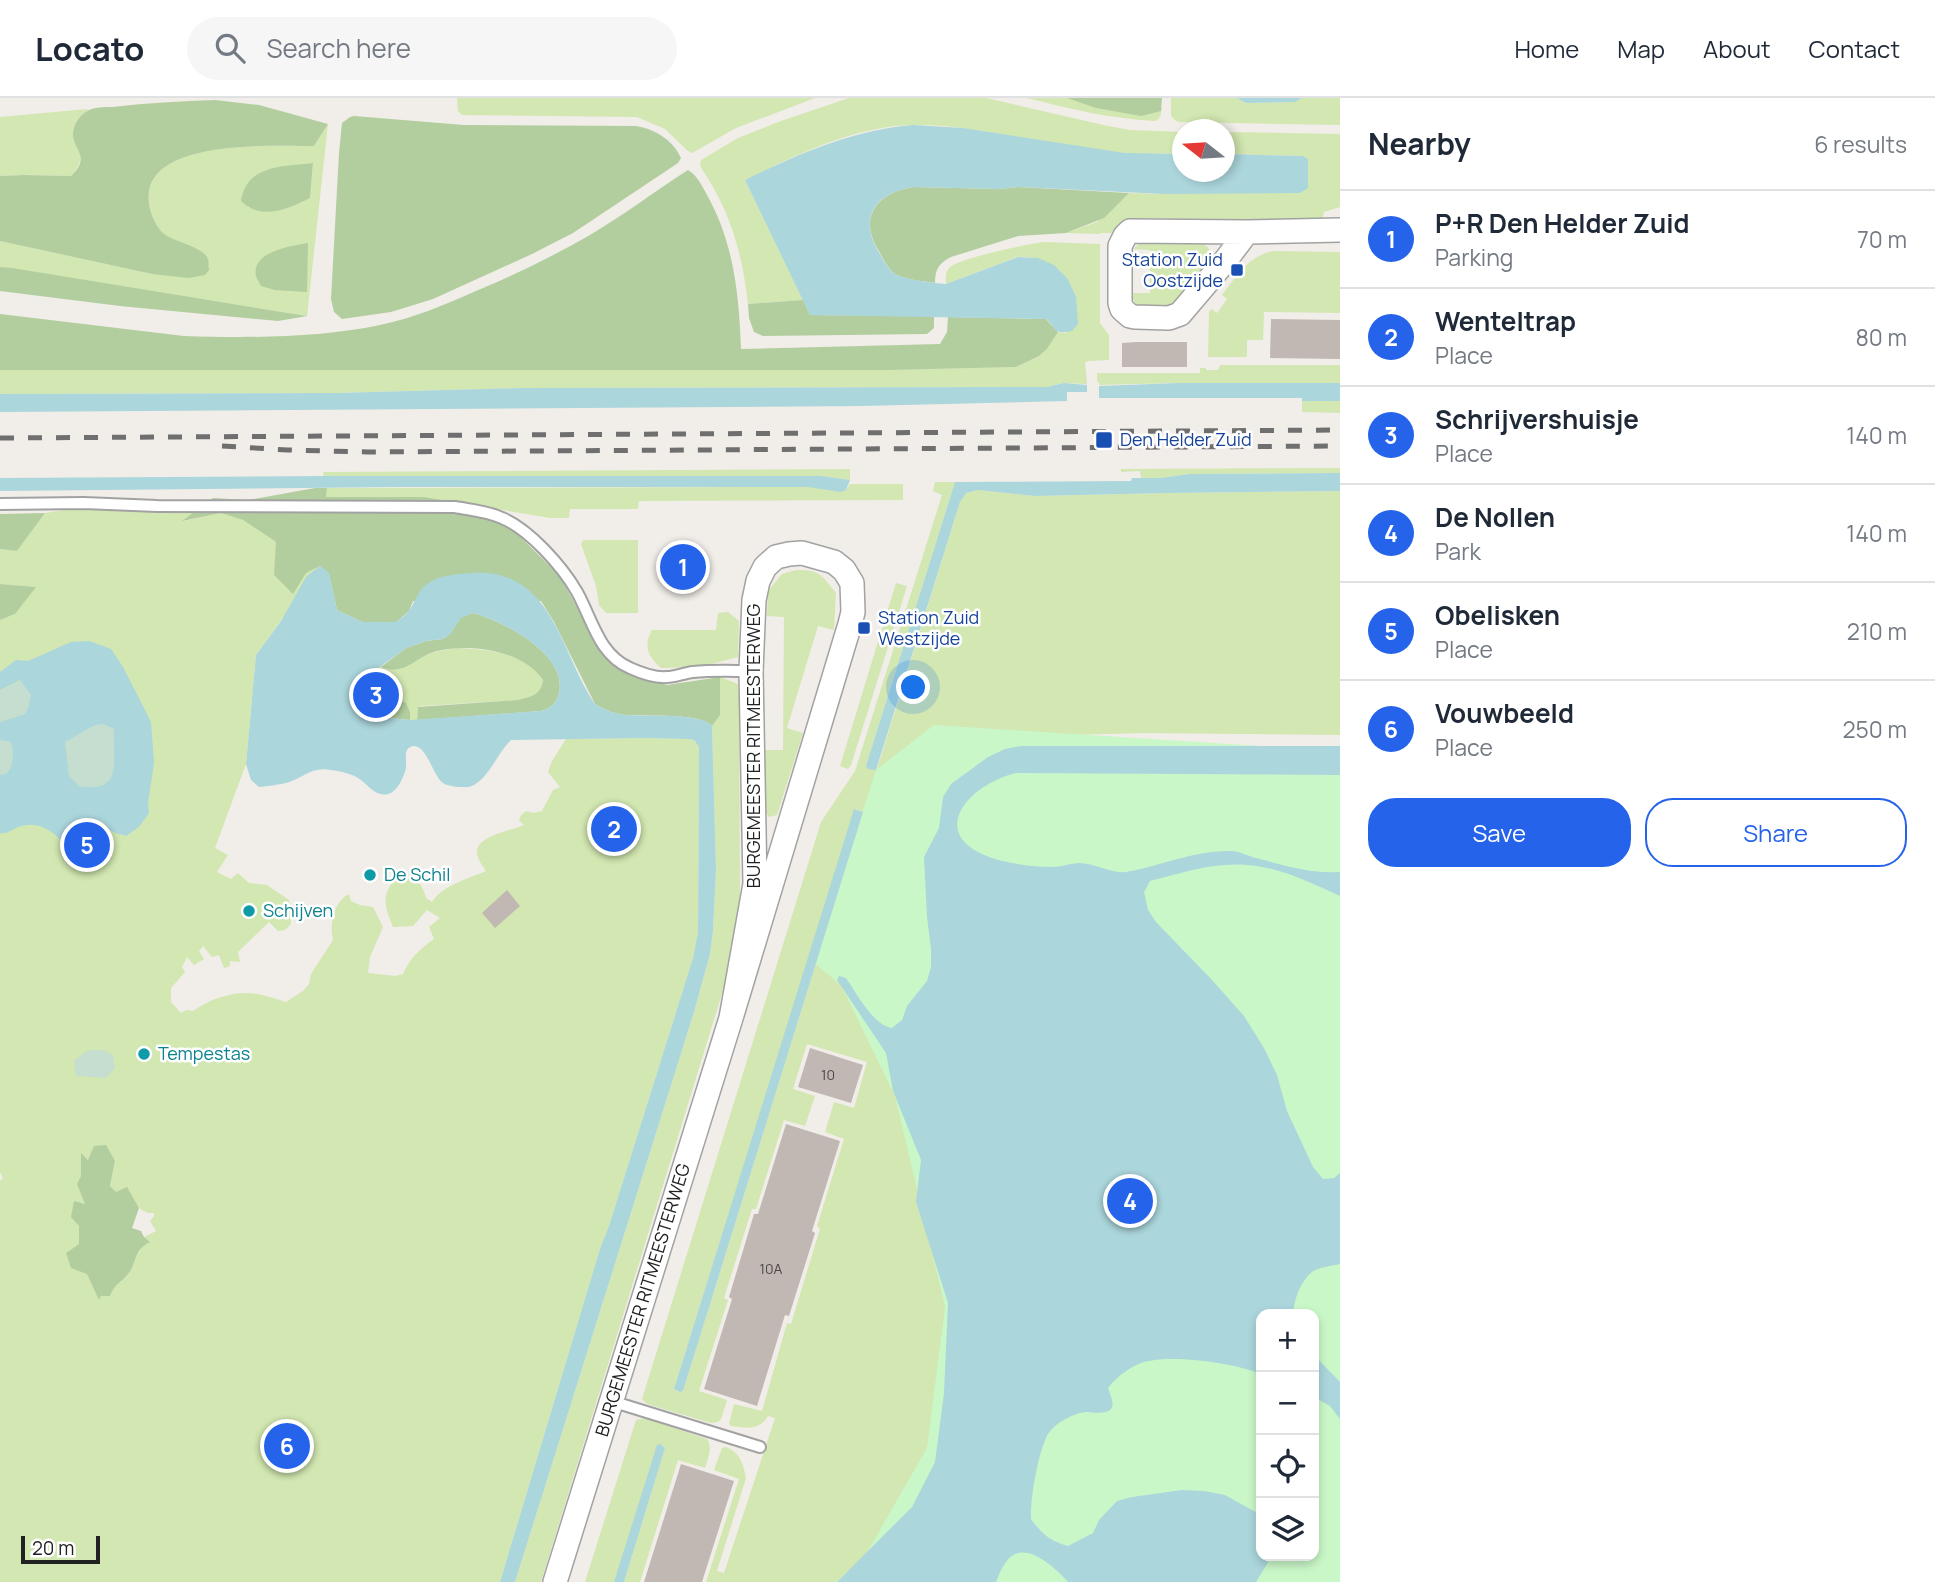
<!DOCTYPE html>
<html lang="en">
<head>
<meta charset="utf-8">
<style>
  :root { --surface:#fff; --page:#f6f6f7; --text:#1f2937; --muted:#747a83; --line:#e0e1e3; --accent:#2563eb }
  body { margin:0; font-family:Manrope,sans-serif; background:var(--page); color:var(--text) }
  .controls { position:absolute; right:21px; bottom:21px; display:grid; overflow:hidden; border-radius:14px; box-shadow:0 4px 10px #0003 }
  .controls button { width:63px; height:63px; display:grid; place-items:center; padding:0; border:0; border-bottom:2px solid var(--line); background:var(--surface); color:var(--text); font:35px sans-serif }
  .compass { position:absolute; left:1172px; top:21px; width:63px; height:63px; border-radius:50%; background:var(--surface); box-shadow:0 4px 10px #0003; rotate:287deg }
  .scale { position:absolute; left:21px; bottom:18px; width:79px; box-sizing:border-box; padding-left:7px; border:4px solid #212121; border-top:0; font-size:19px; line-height:24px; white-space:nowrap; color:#212121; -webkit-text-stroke:5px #fff; paint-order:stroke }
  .you { position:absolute; left:914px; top:590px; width:24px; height:24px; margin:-18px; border:5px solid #fff; border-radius:50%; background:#1a73e8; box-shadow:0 0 0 10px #1a73e833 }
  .badge { display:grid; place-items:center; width:46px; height:46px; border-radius:50%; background:var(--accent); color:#fff; font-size:23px; font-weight:700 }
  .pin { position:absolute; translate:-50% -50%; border:4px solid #fff; box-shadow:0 2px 7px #0006 }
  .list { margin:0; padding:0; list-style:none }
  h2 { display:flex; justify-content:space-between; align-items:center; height:91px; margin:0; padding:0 28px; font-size:30px }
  h2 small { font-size:23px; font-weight:400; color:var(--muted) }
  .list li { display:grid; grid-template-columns:46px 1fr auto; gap:21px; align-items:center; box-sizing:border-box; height:98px; padding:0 28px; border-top:2px solid var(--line) }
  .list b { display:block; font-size:26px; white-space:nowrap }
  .list p { margin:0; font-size:23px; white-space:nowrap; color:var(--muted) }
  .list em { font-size:23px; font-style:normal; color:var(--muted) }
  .actions { display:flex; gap:14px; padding:21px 28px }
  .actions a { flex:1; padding:16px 0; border:2px solid var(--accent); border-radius:28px; text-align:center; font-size:24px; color:var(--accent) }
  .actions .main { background:var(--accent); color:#fff }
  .icon { flex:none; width:38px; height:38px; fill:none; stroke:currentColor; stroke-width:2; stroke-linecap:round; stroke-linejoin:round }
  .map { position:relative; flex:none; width:1340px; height:1484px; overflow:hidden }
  header { display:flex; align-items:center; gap:42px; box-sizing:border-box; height:98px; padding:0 35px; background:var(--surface); border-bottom:2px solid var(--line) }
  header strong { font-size:33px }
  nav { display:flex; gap:38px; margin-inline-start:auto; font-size:24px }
  .search { width:490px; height:63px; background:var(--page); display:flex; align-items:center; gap:18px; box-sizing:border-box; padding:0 24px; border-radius:38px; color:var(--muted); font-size:26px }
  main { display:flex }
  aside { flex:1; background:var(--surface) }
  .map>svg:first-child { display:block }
  .grass { fill:#d2e7b1; fill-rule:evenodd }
  .forest { fill:#b2ce9f }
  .wetland { fill:#c6ded0 }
  .park { fill:#caf7c8; fill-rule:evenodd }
  .water { fill:#abd6dc; fill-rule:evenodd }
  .pier { fill:#f1ede8 }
  .building { fill:#c1b8b4 }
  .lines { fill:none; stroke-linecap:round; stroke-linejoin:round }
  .lane-casing { stroke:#a2a2a2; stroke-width:14 }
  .street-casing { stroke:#a2a2a2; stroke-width:26 }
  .lane { stroke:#fff; stroke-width:10 }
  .street { stroke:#fff; stroke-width:23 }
  .rail { stroke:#6f6f6f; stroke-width:5; stroke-dasharray:14 14; stroke-linecap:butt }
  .transit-dot { fill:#1a4fb4; stroke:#fff; stroke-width:2.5 }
  .culture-dot { fill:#0f9aa8; stroke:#fff; stroke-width:2.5 }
  .labels { text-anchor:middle; stroke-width:5; stroke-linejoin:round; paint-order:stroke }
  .number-label { font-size:14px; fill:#494746 }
  .transit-label { font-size:18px; fill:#164399; stroke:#fff; text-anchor:start }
  .street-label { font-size:18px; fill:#212121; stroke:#fff }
  .culture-label { font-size:18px; fill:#0d838f; stroke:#fff; text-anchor:start }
</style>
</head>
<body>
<header>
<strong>Locato</strong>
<div class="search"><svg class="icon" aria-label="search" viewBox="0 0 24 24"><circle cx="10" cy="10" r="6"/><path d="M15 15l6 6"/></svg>Search here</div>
<nav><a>Home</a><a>Map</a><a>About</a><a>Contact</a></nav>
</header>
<main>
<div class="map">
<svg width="1340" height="1484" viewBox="0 0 1340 1484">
  <rect width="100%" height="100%" fill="#f1ede8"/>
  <g class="grass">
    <polygon points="457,0 815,0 736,30 692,55 688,53 665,31 637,19 462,17 458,13"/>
    <path d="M849 0H986L1108 28 1130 32 1182 34V56C1163 55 1143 57 1124 55 1088 51 1053 44 1018 39 977 32 936 24 895 28 843 34 792 59 745 82L803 202 748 206C742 153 730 112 700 68L701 62 738 40 781 23Z"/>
    <path d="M1027 0H1078L1153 12 1162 10 1160 19 1156 23C1112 21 1070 11 1027 0Z"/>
    <polygon points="1171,0 1237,0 1246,5 1295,4 1302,0 1340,0 1340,27 1180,24 1176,23 1171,18"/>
    <path d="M88 11C85 15 78 19 76 24 65 43 94 55 71 78L24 77 0 78V19Z"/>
    <path d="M328 26 307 218 0 169V143L152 176 208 161C194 145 175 147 162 134 153 125 147 107 149 94 156 41 275 48 314 48ZM313 66 310 100C287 112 273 117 247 109ZM264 159 306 176 307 194Z"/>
    <path d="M1225 34 1340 36V109L1324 114 1322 122 1139 120C1126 121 1121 125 1112 135H1101L1100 136 1066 135 1097 124 1129 95 1167 96 1308 74V61L1303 58 1225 56Z"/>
    <path d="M1044 144 1100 146V225L1109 237V262L1088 263 1085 265 1087 286 1064 285 1047 289 524 290 336 295 0 296V272H891L1016 269 1039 258 1047 251 1058 234 1065 235 1076 198C1065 172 1046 157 1017 159L946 186C946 180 945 175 949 170 959 160 1028 146 1044 144Z"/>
    <path d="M1142 144 1201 145C1207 148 1211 150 1210 157 1209 166 1181 198 1174 207 1167 209 1143 211 1137 206 1133 204 1133 200 1132 195H1150V152L1133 151Z"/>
    <path d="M1273 153 1340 154V215L1264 214 1263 242H1247V259H1208L1209 215 1211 211 1217 215 1227 201 1222 197C1237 178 1248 158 1273 153Z"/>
    <polygon points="1220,267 1340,267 1340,285 1178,285 1097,287 1097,275 1200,275 1200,270 1206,270 1206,272 1218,272"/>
    <polygon points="1302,303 1340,303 1340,315 1302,314"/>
    <polygon points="1340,370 1340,375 1189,376 1161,380 1141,381 1140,373 1121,374 1121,371"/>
    <polygon points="850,371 850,382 821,378 324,379 323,374"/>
    <path d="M935 384H955L866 668 868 671H877L960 404 966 395 978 392 1035 398 1168 395 1340 393V637L1143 635 1001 639 837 882 886 955 893 993 921 1062 948 1205 935 1364 870 1453 837 1484H706L739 1381 714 1372 722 1350 726 1349C740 1355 743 1365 746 1380L717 1473 724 1475 775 1320 768 1318C759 1333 746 1330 731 1328L729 1326 734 1306 762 1313 787 1225 791 1226 820 1131 817 1128 844 1041 825 1034 834 1004 854 1010 867 964 807 946 793 991 815 998 805 1028 784 1022 756 1111H752L724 1200 728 1202 699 1293 727 1302 721 1321 718 1324 711 1325 647 1306 642 1301 821 724 855 673 942 397 933 393ZM855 711 863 714 683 1293 680 1294 674 1291Z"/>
    <polygon points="850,386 903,386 903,402 639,403 638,411 570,411 569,420 550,420 425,399 326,399 327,390 817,389 841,394 846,392"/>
    <path d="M71 411H198L184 423 221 415 243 422 276 444 320 468 256 557 246 666 215 750 228 757 217 774 231 781 238 775 249 785 267 787 289 802 291 826 285 832 278 833 269 824 238 854 240 864 230 863V868L224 870 219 857 212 859 203 848 199 853 204 861 194 867 187 859 182 869 185 874 171 890V904L181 915 187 912 193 913C211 900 236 892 258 896 267 898 277 901 286 904L303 893 309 886 311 876 333 842C329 826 334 803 349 796L351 803 360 807 373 809 383 829 370 859 368 875 395 878 403 876C410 860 420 851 434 841L429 829 440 820 427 812 413 828 393 829C383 805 381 796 400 775 415 776 423 787 426 800L432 804C443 787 468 781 486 773 484 769 479 764 478 759 470 738 512 733 524 727L519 722 521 717 526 713 534 715 542 713 553 692 560 689 548 674 552 663 566 641 644 640 688 641 694 642 699 649 698 834 693 860 609 1128 600 1152 500 1484H0V1082L3 1081 0 1074V522L15 516 35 489 0 486V451L17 453 45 415ZM81 1056 89 1063H115L110 1088 116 1095 127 1090C134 1103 139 1116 154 1115V1118L150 1123 156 1133 144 1139 149 1143C132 1156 138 1165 128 1176 119 1187 117 1183 110 1198H101L99 1201 87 1175 71 1169 66 1155 79 1146V1128L85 1107 81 1078Z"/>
    <polygon points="583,442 638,442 638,515 606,515 599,507 596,488 581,446"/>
    <path d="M796 472C821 472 821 477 836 495L834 532 818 528 787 630 803 635 777 717 769 719 765 713V652H783L784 519 767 518 768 493 782 476Z"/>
    <polygon points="896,485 907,488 851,667 848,671 840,668"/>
    <path d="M728 514 739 523 738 559 700 569 661 570C648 558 643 548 652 532H716L718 515Z"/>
    <path d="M458 550C488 551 525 555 543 582 541 597 531 599 517 602L421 608 418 609 417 622H410V613L383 608 371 611 364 607 361 601 367 581 381 569C403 576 415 559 435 554 442 552 451 551 458 550Z"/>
    <polygon points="720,579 738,586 739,599 740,797 732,863 541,1484 515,1484 694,914 710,856 713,833 716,772 712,628 720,617"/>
    <path d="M645 1320 707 1341C713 1350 708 1360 705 1370L678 1362 640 1484H624L665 1350 664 1347 614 1484H585L636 1322Z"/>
  </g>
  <g class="forest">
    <polygon points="1067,0 1162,0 1161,13 1141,18 1096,10"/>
    <path d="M215 2 259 7 328 26 314 48C275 48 156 41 149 94 147 107 153 125 162 134 173 145 202 147 208 161 209 164 208 168 209 172L205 177 189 180 152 176 0 143V78L24 77 71 78C92 58 72 51 73 35 74 25 79 18 87 13 93 9 105 9 113 9 147 5 181 3 215 2Z"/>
    <path d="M354 18 464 27 636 28C655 31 673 42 681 60L678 65 573 135 532 156 433 201 391 214 342 221 334 214 331 201 339 55 342 25 350 19Z"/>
    <path d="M313 65 310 100C289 111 261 123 241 103 247 66 283 69 313 65Z"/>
    <path d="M688 72C697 77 702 88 707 97 734 145 739 197 741 251L940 246 947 234 948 219 1046 221 1058 234 1047 251 1039 258 1016 269 891 272H0V216L184 238C248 240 318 240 380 227 414 220 444 207 476 193 515 177 553 158 590 137 624 117 655 93 688 72Z"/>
    <path d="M913 89 999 91 1018 89 1129 95 1104 120 1066 135 1018 138 951 159C939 165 935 171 935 185 923 183 908 182 897 177 889 173 884 162 880 155 857 120 876 95 913 89Z"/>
    <path d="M308 145 307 194 275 192 261 188C260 185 257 182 256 178 251 153 292 148 308 145Z"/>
    <polygon points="0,169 12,170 307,218 278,223 120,208 0,193"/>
    <polygon points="803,202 810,217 934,218 934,230 927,236 763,238 754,234 749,220 748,206"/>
    <path d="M315 390H327L326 399H425L471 407 497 416 559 477 604 557 629 576 667 587 720 579V617L712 628C700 614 646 619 626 617 615 616 605 612 595 606L554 524 541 503H413L409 513 396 524H362L337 512 329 476 320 468 306 475 293 496 274 477 276 444 243 422 221 415 182 423 213 400 248 402Z"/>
    <polygon points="45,415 17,453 0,451 0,416"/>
    <polygon points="0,486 36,489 15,516 0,522"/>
    <path d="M473 515C503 523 568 556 559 595 557 605 550 611 541 613L417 622 418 609 517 602C531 599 541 597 543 582 522 552 471 545 437 553 413 559 408 578 381 569L406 550 426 543 443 541 450 536 461 519Z"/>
    <polygon points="400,603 406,605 410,614 410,622 389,620 371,611"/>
    <path d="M106 1047 115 1063 110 1088 116 1094 127 1089 139 1110 132 1130 141 1133 144 1139 150 1144C132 1153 138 1165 128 1176 119 1187 117 1183 110 1198H101L99 1202 87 1176 71 1170 66 1155 79 1146V1128L71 1119 74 1103 85 1106 77 1086 81 1078V1055L88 1062 94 1048Z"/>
  </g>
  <g class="wetland">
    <polygon points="21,582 31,597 28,610 25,616 0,624 0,592"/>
    <path d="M103 626 114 631C112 660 125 696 79 688L69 679 65 643 95 627Z"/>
    <path d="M0 642 12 644C14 655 13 667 6 676L0 677Z"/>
    <polygon points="88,952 104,952 113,957 115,970 106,980 76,978 74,963"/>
  </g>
  <path class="park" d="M934 627 1340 653V1484H836L865 1458 927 1350 945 1209 895 998 841 887 813 864 876 672ZM1261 1216H1314V1458H1261Z"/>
  <g class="water">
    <polygon points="1237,0 1302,0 1295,4 1246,5"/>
    <path d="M913 27 963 30 1125 55 1182 56V74H1224L1225 56 1303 58 1308 61V90L1300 95 1165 96 1018 89 999 91 913 89C875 95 857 120 880 156 884 163 889 173 897 177 909 182 933 185 946 186L1018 159 1038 160 1054 167 1067 180 1076 198 1078 226 1072 233C1051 237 1058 230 1046 221L810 217 745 82C798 56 853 32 913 27Z"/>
    <polygon points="1064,285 1099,288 1178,285 1340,285 1340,303 1302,303 1302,300 1074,300 1067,303 861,308 0,314 0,296 336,295 524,290 1047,289"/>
    <polygon points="1340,375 1340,393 1168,395 1035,398 978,392 966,395 960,404 876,672 868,671 866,668 955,384 1131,383 1132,380 1161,380 1189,376"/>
    <polygon points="328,378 821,378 850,382 846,392 841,394 808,389 398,389 0,393 0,380"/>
    <path d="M320 468 329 475 337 512 362 524H396C400 521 405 517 408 514 415 505 417 494 426 487 438 477 457 476 472 475 553 470 560 555 595 606 605 612 615 616 626 617 646 619 700 614 712 628L716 772 713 833 710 856 694 914 515 1484H500L600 1151 609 1128 693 860 698 834 699 649 694 642 688 641 644 640 511 642C497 655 491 677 474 687 469 690 463 689 458 689 453 688 447 688 443 685 433 678 427 648 414 648 402 649 407 663 406 670 404 679 397 694 388 696 376 699 369 688 361 682 354 676 340 673 331 672 311 668 304 680 286 685 277 687 268 688 259 689L251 682 246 666 256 557 281 523 306 479ZM473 515C503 523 568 556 559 595 557 605 550 611 541 613L410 622 389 620 364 607 361 601 367 581 373 574 406 550 426 543 443 541 450 536 461 520Z"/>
    <path d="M89 543 111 551 123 569 151 624 154 665 148 705 149 715 139 729 126 738C121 736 115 736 110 732 107 730 106 726 102 724 86 716 65 727 63 744 49 730 35 722 16 730 9 733 8 736 0 735V677L6 676C14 667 14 655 11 644L0 642V624L25 616 28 610 31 597 20 582 0 592V574L16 562 28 563 71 544ZM103 626 114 631C112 660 125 696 79 688L69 678 65 644 95 627Z"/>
    <path d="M1021 648H1340V677L1016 675C966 687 924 739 995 761 1013 766 1034 769 1053 769 1062 769 1071 765 1079 765 1095 765 1111 776 1126 774 1161 768 1195 752 1231 753 1239 753 1248 758 1256 760 1283 767 1312 776 1340 774V798C1311 785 1279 769 1247 767 1215 764 1181 775 1150 783L1144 794 1148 812 1156 824 1212 882 1244 918 1264 950 1277 977 1287 1013 1313 1069 1323 1081 1334 1080 1340 1075V1166C1331 1168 1319 1169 1312 1174 1300 1184 1294 1202 1293 1216H1261V1276C1235 1265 1176 1257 1148 1263 1133 1266 1117 1278 1108 1290 1110 1296 1115 1306 1111 1311 1106 1317 1092 1314 1085 1314 1072 1316 1055 1325 1048 1336 1038 1354 1030 1401 1031 1421 1042 1436 1050 1443 1068 1448L1093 1435 1099 1422 1117 1403 1132 1399 1182 1392 1204 1393 1225 1397 1261 1417V1458H1272L1256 1484H1068C1058 1472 1032 1448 1015 1456 1005 1461 1000 1474 996 1484H837L912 1409 935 1364 944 1295 948 1205 916 1104 921 1062 893 993 886 955 837 882 839 878 846 880C857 896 873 927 892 930L902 922 907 908 927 883 931 869V851L927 819 924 759 939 730 943 699 951 686 988 659 1005 651Z"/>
    <polygon points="854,711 863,714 683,1293 680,1294 674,1291"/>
    <polygon points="1314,1257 1340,1284 1340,1321 1330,1308 1314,1299"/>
    <polygon points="660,1346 665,1350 624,1484 614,1484 657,1347"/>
  </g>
  <polygon class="pier" points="1087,283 1099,284 1099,300 1077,300 1076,305 1067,306 1067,294 1087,294"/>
  <g class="building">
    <polygon points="1271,221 1340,222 1340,261 1270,260"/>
    <polygon points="1136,244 1187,244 1187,269 1122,269 1122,245"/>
    <polygon points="507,792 520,808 495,830 482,815"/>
    <polygon points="810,950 863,967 851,1005 798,989"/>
    <polygon points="786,1026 840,1043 812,1133 815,1135 789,1218 785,1217 757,1308 704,1291 732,1201 729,1199 754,1116 758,1116"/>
    <polygon points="681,1366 734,1383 702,1484 644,1484"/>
  </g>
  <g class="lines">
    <defs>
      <g id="lane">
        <path d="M0 406 84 405 157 408 455 409C471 412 487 413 502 420 529 431 562 468 577 494 592 521 599 557 630 570 641 575 655 580 667 579 675 579 684 575 693 574 712 572 732 573 751 573"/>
        <polyline points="611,1303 760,1349"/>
      </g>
      <g id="street">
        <polyline points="1247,134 1225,163 1180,216 1169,220 1135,219 1130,218 1122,211 1120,205 1120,148 1125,138 1130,133 1247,134 1340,132"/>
        <polyline points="555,1484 731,920 850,526 853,514 852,485 844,472 834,464 802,455 789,456 776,459 765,469 758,483 754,502 751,573 755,786 731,920"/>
      </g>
    </defs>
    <use href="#lane" class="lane-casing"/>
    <use href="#street" class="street-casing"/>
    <use href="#lane" class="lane"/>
    <use href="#street" class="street"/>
    <g class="rail">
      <polyline points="0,340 1340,332"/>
      <polyline points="222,348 288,352 368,354 1340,348"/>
    </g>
  </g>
  <g class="transit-dot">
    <rect x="1230" y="165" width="14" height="14" rx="3.5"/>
    <rect x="1095" y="333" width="18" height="18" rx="3.5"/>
    <rect x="857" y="523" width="14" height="14" rx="3.5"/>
  </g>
  <g class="culture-dot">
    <circle cx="370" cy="777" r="7"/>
    <circle cx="249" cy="813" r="7"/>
    <circle cx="144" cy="956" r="7"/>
  </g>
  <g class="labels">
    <g class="number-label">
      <text x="828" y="982">10</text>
      <text x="771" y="1176">10A</text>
    </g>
    <g class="transit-label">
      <text x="1223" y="168" text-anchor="end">Station Zuid<tspan x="1223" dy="21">Oostzijde</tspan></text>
      <text x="1120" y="348">Den Helder Zuid</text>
      <text x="878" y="526">Station Zuid<tspan x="878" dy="21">Westzijde</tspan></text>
    </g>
    <g class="street-label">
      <text transform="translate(754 648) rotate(-90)" y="6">BURGEMEESTER RITMEESTERWEG</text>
      <text transform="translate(643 1202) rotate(-73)" y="6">BURGEMEESTER RITMEESTERWEG</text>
    </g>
    <g class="culture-label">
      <text x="384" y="783">De Schil</text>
      <text x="263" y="819">Schijven</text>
      <text x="158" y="962">Tempestas</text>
    </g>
  </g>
</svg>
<div class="controls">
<button>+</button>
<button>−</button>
<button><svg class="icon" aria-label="locate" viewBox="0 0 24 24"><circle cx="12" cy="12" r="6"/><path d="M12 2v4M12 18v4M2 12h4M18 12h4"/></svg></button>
<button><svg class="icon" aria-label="layers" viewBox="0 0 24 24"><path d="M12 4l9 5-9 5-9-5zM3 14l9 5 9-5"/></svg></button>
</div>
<svg class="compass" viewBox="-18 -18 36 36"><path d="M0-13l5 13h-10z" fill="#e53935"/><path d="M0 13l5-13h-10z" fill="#747a83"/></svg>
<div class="scale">20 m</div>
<div class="you"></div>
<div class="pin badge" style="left:683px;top:469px">1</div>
<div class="pin badge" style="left:614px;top:731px">2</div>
<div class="pin badge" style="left:376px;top:597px">3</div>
<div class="pin badge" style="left:1130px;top:1103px">4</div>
<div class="pin badge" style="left:87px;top:747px">5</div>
<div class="pin badge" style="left:287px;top:1348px">6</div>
</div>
<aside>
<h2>Nearby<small>6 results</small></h2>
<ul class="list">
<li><span class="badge">1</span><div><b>P+R Den Helder Zuid</b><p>Parking</p></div><em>70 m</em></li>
<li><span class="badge">2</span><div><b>Wenteltrap</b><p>Place</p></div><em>80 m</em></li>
<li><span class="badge">3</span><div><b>Schrijvershuisje</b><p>Place</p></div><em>140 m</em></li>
<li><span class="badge">4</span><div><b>De Nollen</b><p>Park</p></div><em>140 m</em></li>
<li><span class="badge">5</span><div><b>Obelisken</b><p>Place</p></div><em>210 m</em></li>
<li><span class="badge">6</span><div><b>Vouwbeeld</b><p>Place</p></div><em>250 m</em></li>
</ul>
<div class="actions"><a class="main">Save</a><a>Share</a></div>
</aside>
</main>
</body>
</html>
